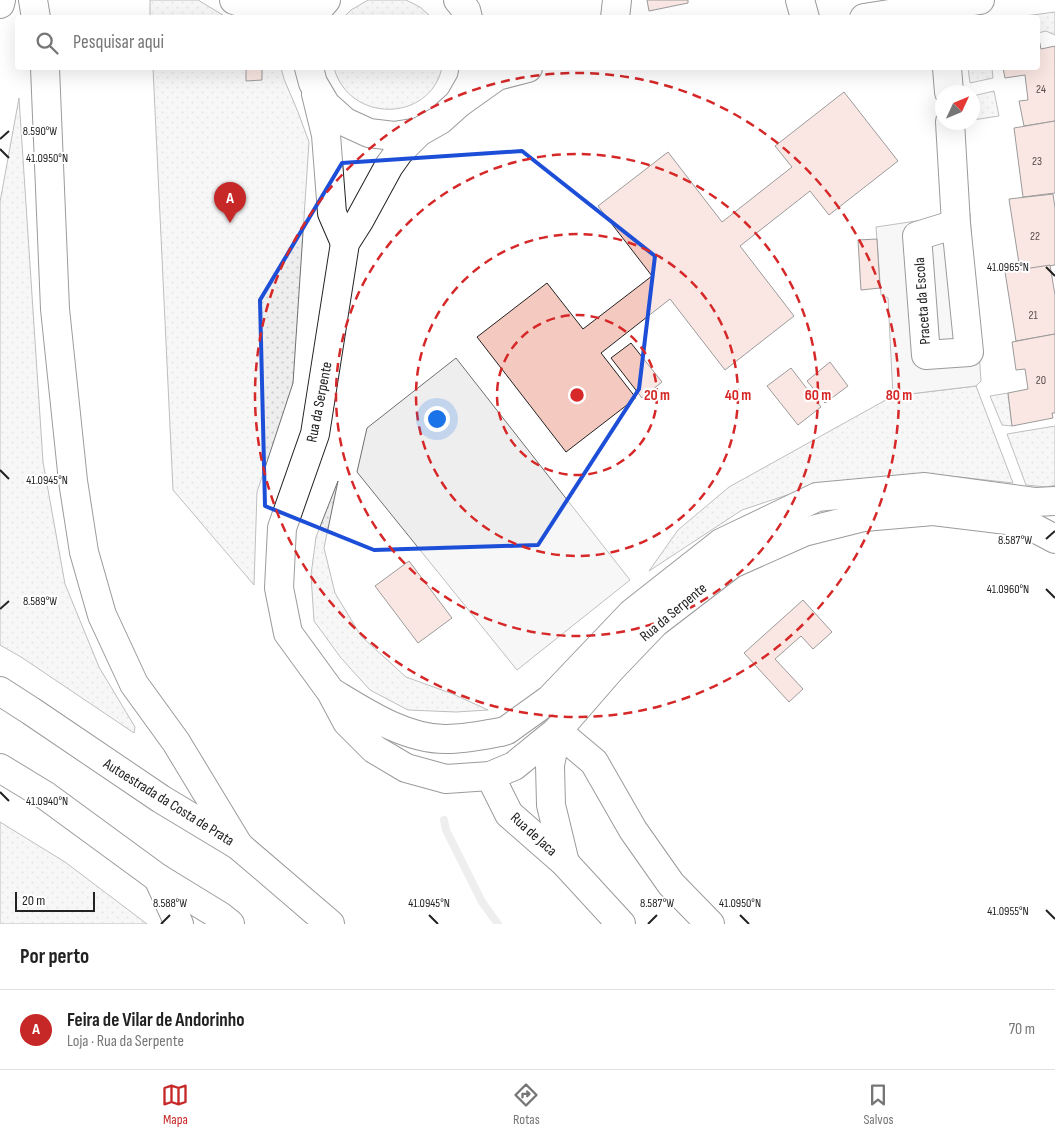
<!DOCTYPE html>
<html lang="pt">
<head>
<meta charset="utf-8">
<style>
  :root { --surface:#fff; --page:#f2f2f2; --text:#222; --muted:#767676; --line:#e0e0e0; --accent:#c62828 }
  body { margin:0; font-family:"Sofia Sans Condensed",sans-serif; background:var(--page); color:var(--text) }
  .compass { position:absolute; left:935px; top:85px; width:45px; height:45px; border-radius:50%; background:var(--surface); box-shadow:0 5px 20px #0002; rotate:46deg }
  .scale { position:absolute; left:15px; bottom:12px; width:80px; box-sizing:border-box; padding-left:5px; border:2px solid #222; border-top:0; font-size:14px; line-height:18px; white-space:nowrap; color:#222; -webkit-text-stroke:4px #fff; paint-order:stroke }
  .you { position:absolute; left:436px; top:418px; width:18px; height:18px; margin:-12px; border:4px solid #fff; border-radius:50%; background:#1a73e8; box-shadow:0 0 0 8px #1a73e833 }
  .badge { display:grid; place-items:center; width:32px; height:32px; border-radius:50%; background:var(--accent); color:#fff; font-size:16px; font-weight:700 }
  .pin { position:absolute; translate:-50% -41px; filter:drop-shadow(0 1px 2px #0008) }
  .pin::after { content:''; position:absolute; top:26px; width:18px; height:15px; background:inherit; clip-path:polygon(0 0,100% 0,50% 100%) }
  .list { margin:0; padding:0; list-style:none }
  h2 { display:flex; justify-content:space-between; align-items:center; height:65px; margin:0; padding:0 20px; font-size:21px }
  h2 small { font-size:16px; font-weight:400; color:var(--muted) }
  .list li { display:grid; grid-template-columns:32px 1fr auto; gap:15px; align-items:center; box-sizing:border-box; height:80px; padding:0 20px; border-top:1px solid var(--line) }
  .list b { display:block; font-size:19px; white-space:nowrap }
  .list p { margin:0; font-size:16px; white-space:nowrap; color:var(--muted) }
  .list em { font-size:16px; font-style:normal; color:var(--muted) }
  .icon { flex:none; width:28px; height:28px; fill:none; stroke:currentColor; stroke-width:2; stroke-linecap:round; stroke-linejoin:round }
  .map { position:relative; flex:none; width:1055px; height:924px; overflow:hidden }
  .search { position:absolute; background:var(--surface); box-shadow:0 5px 20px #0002; left:15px; right:15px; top:15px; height:55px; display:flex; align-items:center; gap:12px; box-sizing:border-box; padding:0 18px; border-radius:5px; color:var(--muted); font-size:19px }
  .sheet { height:145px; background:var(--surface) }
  nav { display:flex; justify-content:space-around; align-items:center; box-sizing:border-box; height:70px; border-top:1px solid var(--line); background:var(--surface); font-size:14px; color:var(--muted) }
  nav a { display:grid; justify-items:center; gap:2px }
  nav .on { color:var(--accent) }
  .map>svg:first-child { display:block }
  .grass { fill:url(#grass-dots); stroke:#6f6f6f }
  .park { fill:#eee; stroke:#6f6f6f }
  .parking { fill:#ededed; stroke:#6f6f6f }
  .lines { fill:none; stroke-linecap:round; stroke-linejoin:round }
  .stream { stroke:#d9d9d9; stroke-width:8 }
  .building { fill:#f3c9c0; stroke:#222 }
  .minor-casing { stroke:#222; stroke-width:30 }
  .major-casing { stroke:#222; stroke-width:30 }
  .highway-casing { stroke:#222; stroke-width:30 }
  .minor { stroke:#fff; stroke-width:28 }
  .major { stroke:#fff; stroke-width:28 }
  .highway { stroke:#fff; stroke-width:28 }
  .marked { fill:none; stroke:#1d4ed8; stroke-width:4; stroke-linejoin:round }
  .ticks { fill:none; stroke:#222; stroke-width:2 }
  .ring { fill:none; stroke:#d62828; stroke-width:2.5; stroke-dasharray:9 6 }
  .labels { text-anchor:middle; stroke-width:4; stroke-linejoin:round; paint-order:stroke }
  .number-label { font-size:12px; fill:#564c4a }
  .street-label { font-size:15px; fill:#222; stroke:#fff }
  .ticks-label { font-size:12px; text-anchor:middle; fill:#222; stroke:#fff; stroke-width:4; stroke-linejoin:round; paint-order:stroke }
  .centre { fill:#d62828; stroke:#fff; stroke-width:2.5 }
  .ring-label { font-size:15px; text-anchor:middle; font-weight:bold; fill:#d62828; stroke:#fff; stroke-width:4; stroke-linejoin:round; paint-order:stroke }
</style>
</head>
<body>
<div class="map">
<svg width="1055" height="924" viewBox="0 0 1055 924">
  <defs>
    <pattern id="grass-dots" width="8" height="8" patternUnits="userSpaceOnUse" patternTransform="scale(1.25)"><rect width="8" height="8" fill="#eee"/><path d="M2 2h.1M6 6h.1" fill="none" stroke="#ccc" stroke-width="1.8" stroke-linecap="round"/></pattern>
  </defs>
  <rect width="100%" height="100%" fill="#fff"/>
  <g class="grass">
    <polygon points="150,0 198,0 226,17 150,17"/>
    <polygon points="368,0 406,0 420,7 431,17 344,17 351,10"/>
    <polygon points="1055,12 1055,35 1046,31 1038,33 1038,18 1017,17"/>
    <polygon points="153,68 281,68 284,79 298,112 309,142 293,383 257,492 254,585 173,490"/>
    <path d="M334 68H442C429 123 349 123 334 68Z"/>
    <polygon points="968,68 992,68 993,78 970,83"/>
    <polygon points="994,91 999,116 973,120 973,96"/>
    <polygon points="19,98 43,462 65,584 99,667 135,727 134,733 21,657 0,645 0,202"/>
    <polygon points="976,386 1013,483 932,474 817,485 742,510 649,571 678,530 729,487 893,396"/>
    <polygon points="1008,393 1012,426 1002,425 990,396"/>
    <polygon points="1055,426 1055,485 1047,487 1026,485 1007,434"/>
    <polygon points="338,481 324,548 335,593 361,636 406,677 453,694 488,710 456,712 408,710 370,690 341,658 314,621 311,575 316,537"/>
    <polygon points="0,822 65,862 147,924 0,924"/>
  </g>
  <polygon class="park" points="456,358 630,580 517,670 357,472 367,428"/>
  <polygon class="parking" points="970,213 981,381 976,386 893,396 888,298 881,295 876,227"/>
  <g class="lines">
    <polyline class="stream" points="444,820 446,830 482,902 498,924"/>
  </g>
  <g class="building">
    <polygon points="647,0 688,0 688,3 649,11"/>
    <polygon points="1038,39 1039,39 1041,49 1055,46 1055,121 1024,126 1019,101 1028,100 1025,75 1005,78 1003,68 1038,68"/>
    <polygon points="246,68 262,68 262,80 246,81"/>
    <polygon points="844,92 898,161 829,215 810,191 740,246 794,316 725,370 670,299 601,353 636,398 566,452 477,337 547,283 583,329 652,276 598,206 668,152 722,222 792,167 775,146"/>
    <polygon points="1055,121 1055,193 1023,197 1014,128"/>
    <polygon points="1053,194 1055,208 1055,265 1020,270 1009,199"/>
    <polygon points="877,239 880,288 861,290 858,240"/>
    <polygon points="1050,265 1055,295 1055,334 1016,341 1005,272"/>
    <polygon points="1055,334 1055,413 1052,413 1053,418 1012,426 1008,393 1028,389 1025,369 1016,370 1012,342"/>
    <polygon points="631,343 662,382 642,398 611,358"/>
    <polygon points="830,362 848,386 825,403 807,381"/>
    <polygon points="791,368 821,407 798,425 767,386"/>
    <polygon points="409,561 452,618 418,643 375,586"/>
    <polygon points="803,600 832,632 813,649 801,636 775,659 803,689 789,702 744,653"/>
  </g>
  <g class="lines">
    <defs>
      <g id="minor">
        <polyline points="234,0 273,14 319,8"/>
        <polyline points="800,0 805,18"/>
        <polyline points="615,18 617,0"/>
        <polyline points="864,18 980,0"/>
        <polyline points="947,68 949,92"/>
        <polyline points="459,103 497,76 528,68"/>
        <polyline points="950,122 956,224 969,352 926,355 917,236 956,224"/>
        <polyline points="490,776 509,814 565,863 621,924"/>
        <polyline points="565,863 551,805 550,765 557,731 594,762 633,830 671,884 710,924"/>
      </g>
      <g id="major">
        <polyline points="458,0 466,10 468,18"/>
        <polyline points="315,18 319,8 326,0"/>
        <polyline points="309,68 313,83 326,105 345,122 369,133 394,136 419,132 440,120 459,103 471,82 474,68"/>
        <polyline points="316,94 326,135 332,213 345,243"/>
        <polyline points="419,132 399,152 389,166 359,221 345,243 315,434 282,528 279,588 288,633 331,692 347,722 374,749 406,768 446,779 490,776 514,766 557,731 610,670 655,623 732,564 804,532 864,517 933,511 1023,522 1055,539"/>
        <path d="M333 693C366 713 407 740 447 739 465 739 483 735 501 732L507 730 550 699 632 613 721 543 817 497 925 487 1036 502 1055 501"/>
      </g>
      <g id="highway">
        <polyline points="33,0 36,18"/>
        <polyline points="0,4 1,0"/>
        <polyline points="45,68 55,309 73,481 84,552 102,615 134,684 176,742 239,846"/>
        <polyline points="0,691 31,711 161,799 239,846 330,924"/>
        <polyline points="0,768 46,796 158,878 220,916 230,924"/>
        <polyline points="158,878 179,924"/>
      </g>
    </defs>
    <use href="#minor" class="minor-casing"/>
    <use href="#major" class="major-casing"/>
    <use href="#highway" class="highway-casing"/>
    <use href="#minor" class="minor"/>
    <use href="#major" class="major"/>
    <use href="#highway" class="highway"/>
  </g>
  <path d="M0 0H1055V924H0ZM522 151 655 256 639 389 538 545 374 550 265 506 260 300 342 163Z" fill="#fff" fill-opacity=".55" fill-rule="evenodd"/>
  <path class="marked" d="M522 151 655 256 639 389 538 545 374 550 265 506 260 300 342 163Z"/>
  <path class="ticks" d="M0 139 9 131M0 149 9 158M1046 267 1055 276M0 470 9 479M1046 539 1055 531M1046 589 1055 598M0 609 9 601M0 792 9 801M1046 910 1055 919M429 915 438 924M740 915 749 924M161 924 170 915M648 924 657 915"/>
  <g class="ring">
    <circle cx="577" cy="395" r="80"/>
    <circle cx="577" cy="395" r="161"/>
    <circle cx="577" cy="395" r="241"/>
    <circle cx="577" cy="395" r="322"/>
  </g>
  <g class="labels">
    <g class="number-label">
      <text x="1041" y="93">24</text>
      <text x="1037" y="165">23</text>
      <text x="1035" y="240">22</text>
      <text x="1033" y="319">21</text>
      <text x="1041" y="384">20</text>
    </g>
    <g class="street-label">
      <text transform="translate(922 301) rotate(-94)" y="5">Praceta da Escola</text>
      <text transform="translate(319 402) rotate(-79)" y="5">Rua da Serpente</text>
      <text transform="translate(673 612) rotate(-40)" y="5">Rua da Serpente</text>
      <text transform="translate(169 802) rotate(32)" y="5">Autoestrada da Costa de Prata</text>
      <text transform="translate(534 834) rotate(42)" y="5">Rua de Jaca</text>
    </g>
  </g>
  <g class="ticks-label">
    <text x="40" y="135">8.590°W</text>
    <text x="47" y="162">41.0950°N</text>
    <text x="1008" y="271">41.0965°N</text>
    <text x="47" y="484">41.0945°N</text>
    <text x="1015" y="544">8.587°W</text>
    <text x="1008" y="593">41.0960°N</text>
    <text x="40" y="605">8.589°W</text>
    <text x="47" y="805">41.0940°N</text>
    <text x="429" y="907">41.0945°N</text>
    <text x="740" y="907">41.0950°N</text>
    <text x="170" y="907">8.588°W</text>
    <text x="657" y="907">8.587°W</text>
    <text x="1008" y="915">41.0955°N</text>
  </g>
  <circle cx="577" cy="395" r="8" class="centre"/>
  <g class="ring-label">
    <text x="657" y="400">20 m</text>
    <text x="738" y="400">40 m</text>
    <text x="818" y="400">60 m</text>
    <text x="899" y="400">80 m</text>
  </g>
</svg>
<svg class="compass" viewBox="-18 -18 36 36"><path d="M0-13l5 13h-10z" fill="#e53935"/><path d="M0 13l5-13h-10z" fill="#767676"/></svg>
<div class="scale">20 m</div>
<div class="you"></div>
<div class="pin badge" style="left:230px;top:223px">A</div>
<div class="search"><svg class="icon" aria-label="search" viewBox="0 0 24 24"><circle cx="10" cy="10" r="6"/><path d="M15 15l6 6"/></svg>Pesquisar aqui</div>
</div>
<section class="sheet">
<h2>Por perto<small></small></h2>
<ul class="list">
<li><span class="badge">A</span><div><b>Feira de Vilar de Andorinho</b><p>Loja · Rua da Serpente</p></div><em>70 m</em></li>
</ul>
</section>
<nav>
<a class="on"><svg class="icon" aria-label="map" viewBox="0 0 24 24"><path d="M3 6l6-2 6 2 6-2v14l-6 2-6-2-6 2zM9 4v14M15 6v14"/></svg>Mapa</a>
<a><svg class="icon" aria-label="directions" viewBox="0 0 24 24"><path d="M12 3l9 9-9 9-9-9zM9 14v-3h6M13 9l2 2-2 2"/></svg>Rotas</a>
<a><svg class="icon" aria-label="saved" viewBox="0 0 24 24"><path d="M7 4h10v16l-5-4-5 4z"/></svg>Salvos</a>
</nav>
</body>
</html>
